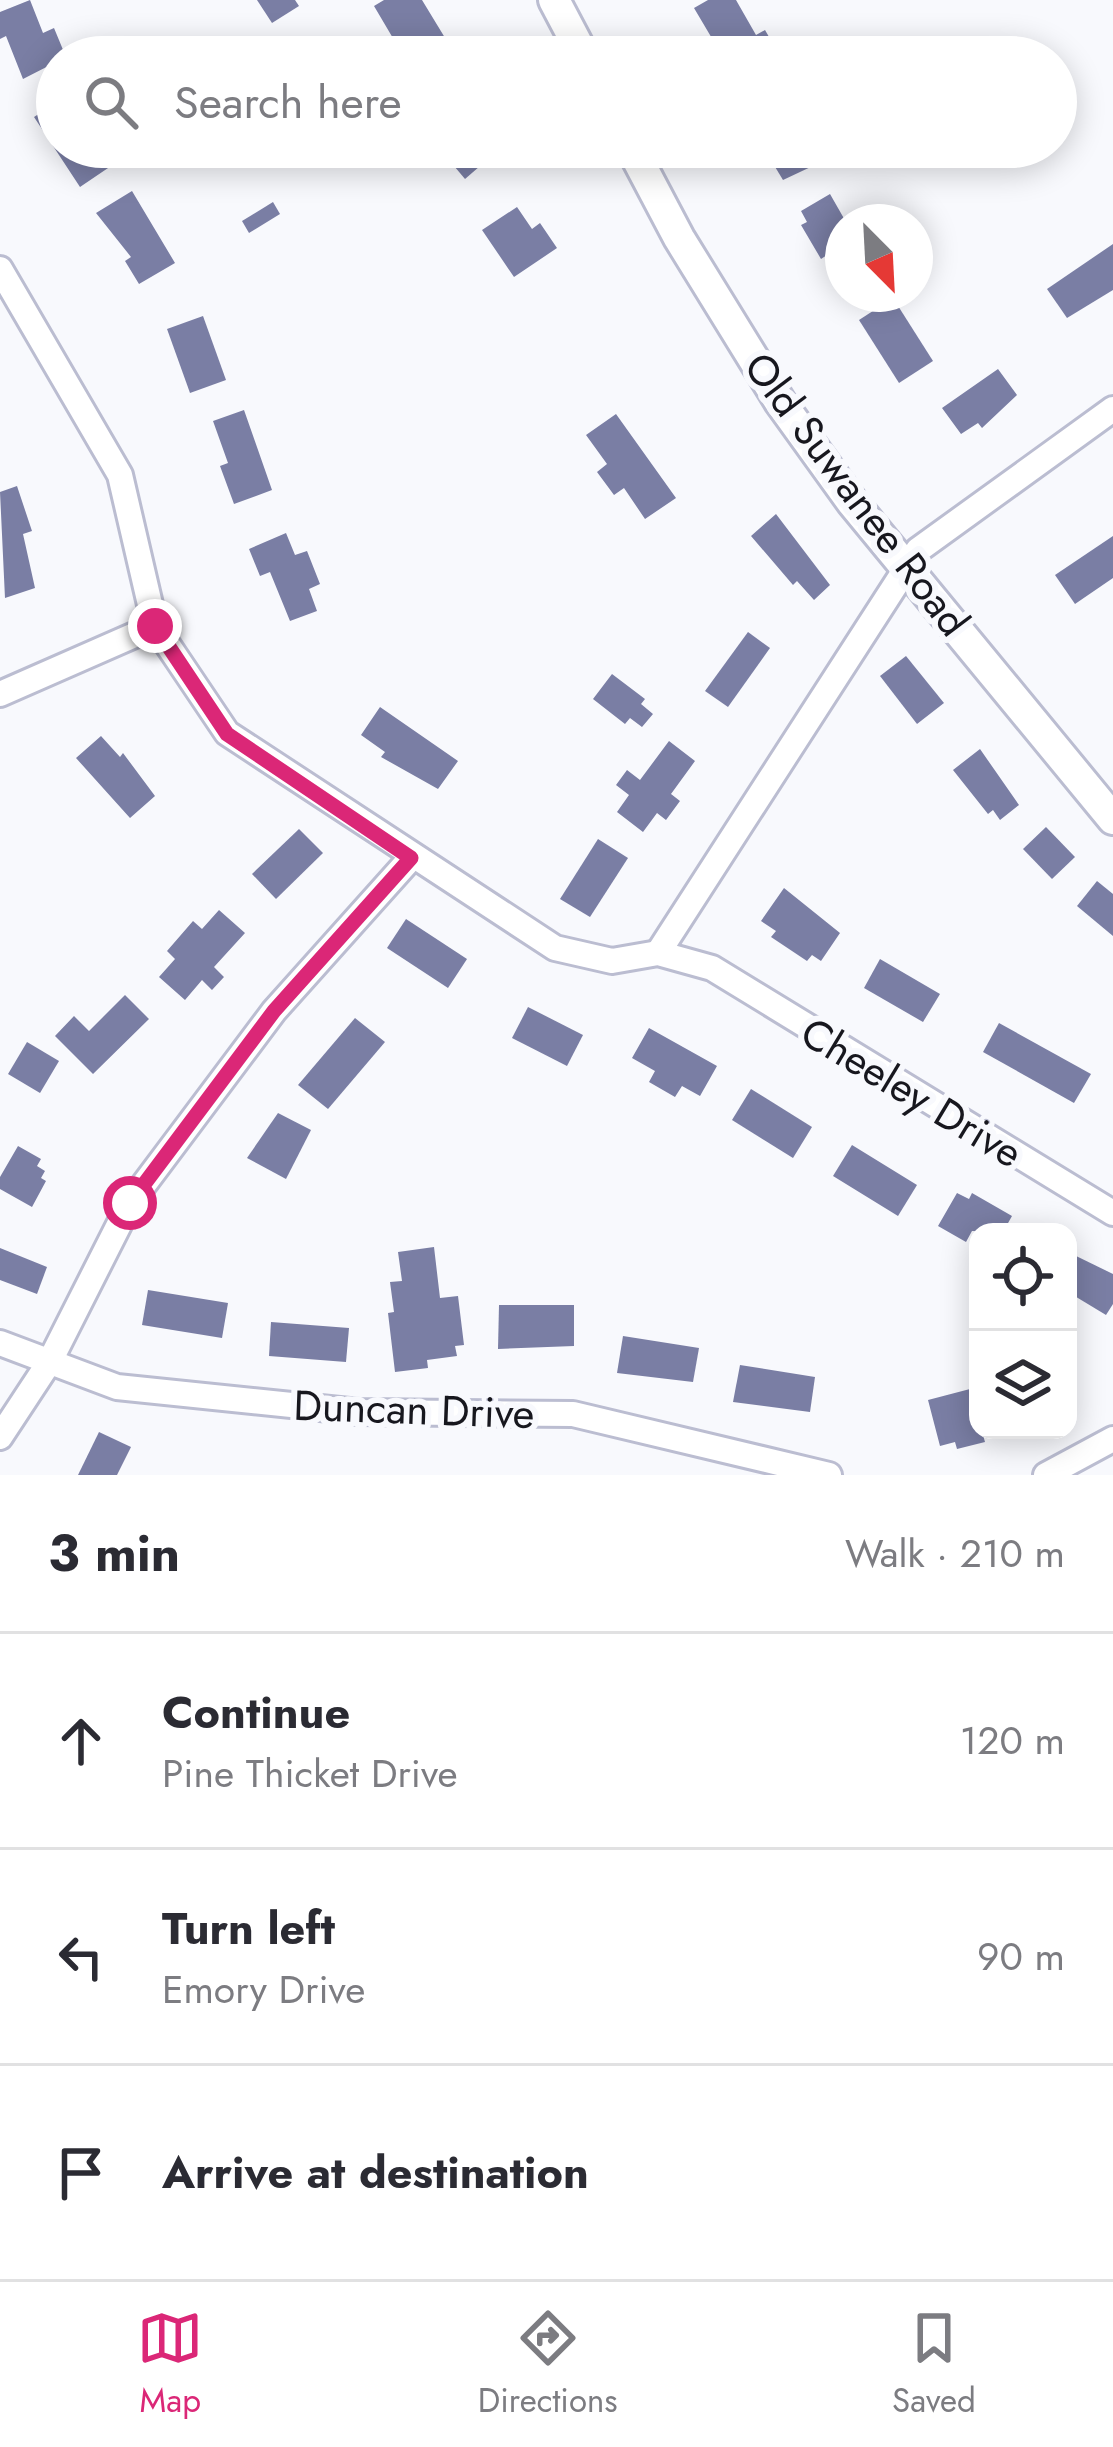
<!DOCTYPE html>
<html lang="en">
<head>
<meta charset="utf-8">
<style>
  :root { --surface:#fff; --page:#f7f7f7; --text:#2b2b33; --muted:#7c7c81; --line:#e1e1e2; --accent:#db2777 }
  body { margin:0; font-family:Jost,sans-serif; background:var(--page); color:var(--text) }
  .controls { position:absolute; right:36px; bottom:36px; display:grid; overflow:hidden; border-radius:24px; box-shadow:0 6px 30px #0003 }
  .controls button { width:108px; height:108px; display:grid; place-items:center; padding:0; border:0; border-bottom:3px solid var(--line); background:var(--surface); color:var(--text); font:60px sans-serif }
  .compass { position:absolute; left:825px; top:204px; width:108px; height:108px; border-radius:50%; background:var(--surface); box-shadow:0 6px 30px #0003; rotate:156deg }
  .stop { position:absolute; width:36px; height:36px; margin:-27px; border:9px solid #db2777; border-radius:50%; background:#fff }
  .stop.end { background:#db2777; border-color:#fff; box-shadow:0 3px 12px #0008 }
  .list { margin:0; padding:0; list-style:none }
  h2 { display:flex; justify-content:space-between; align-items:center; height:156px; margin:0; padding:0 48px; font-size:51px }
  h2 small { font-size:39px; font-weight:400; color:var(--muted) }
  .list li { display:grid; grid-template-columns:78px 1fr auto; gap:36px; align-items:center; box-sizing:border-box; height:216px; padding:0 48px; border-top:3px solid var(--line) }
  .list b { display:block; font-size:45px; white-space:nowrap }
  .list p { margin:0; font-size:39px; white-space:nowrap; color:var(--muted) }
  .list em { font-size:39px; font-style:normal; color:var(--muted) }
  .icon { flex:none; width:66px; height:66px; fill:none; stroke:currentColor; stroke-width:2; stroke-linecap:round; stroke-linejoin:round }
  .map { position:relative; flex:none; width:1113px; height:1475px; overflow:hidden }
  .search { position:absolute; background:var(--surface); box-shadow:0 6px 30px #0003; left:36px; right:36px; top:36px; height:132px; display:flex; align-items:center; gap:30px; box-sizing:border-box; padding:0 42px; border-radius:66px; color:var(--muted); font-size:45px }
  .sheet { height:804px; background:var(--surface) }
  nav { display:flex; justify-content:space-around; align-items:center; box-sizing:border-box; height:168px; border-top:3px solid var(--line); background:var(--surface); font-size:33px; color:var(--muted) }
  nav a { display:grid; justify-items:center; gap:6px }
  nav .on { color:var(--accent) }
  .map>svg:first-child { display:block }
  .building { fill:#7a7ea4 }
  .lines { fill:none; stroke-linecap:round; stroke-linejoin:round }
  .minor-casing { stroke:#bbbdd1; stroke-width:30 }
  .tertiary-casing { stroke:#bbbdd1; stroke-width:36 }
  .minor { stroke:#fff; stroke-width:24 }
  .tertiary { stroke:#fff; stroke-width:30 }
  .route { stroke:#db2777; stroke-width:15 }
  .labels { text-anchor:middle; stroke-width:12; stroke-linejoin:round; paint-order:stroke }
  .street-label { font-size:42px; fill:#17171e; stroke:#f8f9fd }
</style>
</head>
<body>
<div class="map">
<svg width="1113" height="1475" viewBox="0 0 1113 1475">
  <rect width="100%" height="100%" fill="#f8f9fd"/>
  <g class="building">
    <polygon points="30,0 43,33 54,28 66,57 23,79 6,36 0,39 0,12"/>
    <polygon points="257,0 295,0 299,6 272,23"/>
    <polygon points="384,0 422,0 453,51 442,57 393,57 389,50 397,45 374,6"/>
    <polygon points="708,0 736,0 756,35 765,30 772,42 763,47 768,57 723,57 694,8"/>
    <polygon points="57,102 57,147 98,147 111,166 80,187 34,117"/>
    <polygon points="438,147 502,147 465,179"/>
    <polygon points="763,147 808,147 817,164 783,180"/>
    <polygon points="132,191 175,263 139,284 125,261 131,257 96,213"/>
    <polygon points="830,194 846,222 843,264 835,269 827,255 821,259 801,225 807,222 801,211"/>
    <polygon points="273,202 280,214 249,233 242,221"/>
    <polygon points="517,207 532,229 540,223 557,248 514,277 482,230"/>
    <polygon points="1113,244 1113,290 1067,318 1047,289"/>
    <polygon points="893,298 933,361 899,383 859,320"/>
    <polygon points="203,316 226,380 190,393 167,329"/>
    <polygon points="998,369 1017,395 982,428 978,423 961,434 942,408"/>
    <polygon points="244,410 272,490 234,504 220,466 228,463 213,421"/>
    <polygon points="616,414 676,498 645,519 624,488 614,495 597,472 607,464 586,435"/>
    <polygon points="17,486 32,531 23,534 35,588 5,598 0,492"/>
    <polygon points="776,514 830,585 814,600 797,581 793,585 751,536"/>
    <polygon points="286,533 295,555 307,551 320,584 309,589 317,611 290,621 270,572 260,576 249,549"/>
    <polygon points="1113,536 1113,578 1075,604 1055,575"/>
    <polygon points="748,632 770,648 728,707 705,691"/>
    <polygon points="906,656 944,703 917,724 880,676"/>
    <polygon points="612,674 645,699 641,704 653,714 642,727 630,718 625,724 593,699"/>
    <polygon points="380,707 458,761 438,789 381,757 385,752 361,735"/>
    <polygon points="101,736 120,757 123,753 155,796 130,818 76,758"/>
    <polygon points="669,741 695,761 671,794 680,801 666,820 657,813 643,832 617,812 629,795 616,785 627,770 640,780"/>
    <polygon points="980,749 1019,805 1000,820 993,810 988,814 953,770"/>
    <polygon points="1046,827 1075,857 1052,879 1023,849"/>
    <polygon points="299,829 323,853 276,899 252,874"/>
    <polygon points="598,839 628,858 590,917 560,899"/>
    <polygon points="1097,881 1113,894 1113,936 1077,906"/>
    <polygon points="784,888 840,933 821,961 812,955 807,961 771,937 776,931 761,921"/>
    <polygon points="219,910 245,933 214,967 224,977 212,990 202,980 185,1000 159,977 175,959 167,951 193,921 202,929"/>
    <polygon points="406,919 467,959 448,988 387,948"/>
    <polygon points="880,959 940,994 923,1022 864,988"/>
    <polygon points="125,995 149,1019 93,1074 55,1036 74,1016 89,1031"/>
    <polygon points="528,1007 583,1035 567,1066 512,1038"/>
    <polygon points="355,1018 385,1042 328,1109 298,1085"/>
    <polygon points="999,1023 1091,1074 1074,1103 983,1052"/>
    <polygon points="649,1028 717,1066 700,1096 682,1086 675,1097 649,1082 655,1071 632,1058"/>
    <polygon points="27,1042 59,1061 40,1093 8,1074"/>
    <polygon points="751,1089 812,1127 793,1158 732,1120"/>
    <polygon points="278,1113 311,1130 286,1179 247,1158"/>
    <polygon points="852,1145 917,1185 898,1216 833,1176"/>
    <polygon points="18,1146 41,1159 37,1166 45,1171 41,1178 46,1181 32,1207 0,1189 0,1177"/>
    <polygon points="957,1193 969,1199 972,1193 1012,1216 1003,1232 972,1231 966,1242 938,1226"/>
    <polygon points="434,1247 440,1298 458,1296 464,1345 455,1346 457,1356 427,1360 428,1368 395,1372 388,1313 394,1312 390,1282 402,1281 398,1252"/>
    <polygon points="0,1248 47,1267 37,1294 0,1280"/>
    <polygon points="1072,1254 1113,1274 1113,1304 1106,1315 1068,1292"/>
    <polygon points="148,1290 228,1303 222,1338 142,1325"/>
    <polygon points="499,1305 574,1305 574,1346 498,1349"/>
    <polygon points="271,1322 349,1328 346,1362 269,1356"/>
    <polygon points="623,1336 699,1348 693,1382 617,1373"/>
    <polygon points="740,1365 815,1377 810,1412 733,1402"/>
    <polygon points="970,1389 973,1399 978,1398 978,1430 995,1431 983,1435 985,1442 957,1449 955,1442 940,1446 928,1400"/>
    <polygon points="99,1432 131,1447 117,1475 78,1475"/>
  </g>
  <g class="lines">
    <defs>
      <g id="minor">
        <polyline points="0,269 120,475 155,626 227,733 555,948 612,961 658,953 712,968 1113,1213"/>
        <polyline points="0,694 155,626"/>
        <polyline points="658,953 918,550 1113,409"/>
        <polyline points="0,1343 117,1387 359,1412 573,1414 829,1475"/>
        <polyline points="0,1437 50,1361 130,1203 274,1011 411,858"/>
        <polyline points="1046,1475 1113,1439"/>
      </g>
      <g id="tertiary">
        <polyline points="554,0 584,57"/>
        <polyline points="631,147 679,238 780,402 852,502 1113,819"/>
      </g>
    </defs>
    <use href="#minor" class="minor-casing"/>
    <use href="#tertiary" class="tertiary-casing"/>
    <use href="#minor" class="minor"/>
    <use href="#tertiary" class="tertiary"/>
  </g>
  <g class="lines">
    <polyline class="route" points="130,1203 274,1011 411,858 227,734 155,626"/>
  </g>
  <g class="labels">
    <g class="street-label">
      <text transform="translate(857 494) rotate(53)" y="15">Old Suwanee Road</text>
      <text transform="translate(912 1092) rotate(31)" y="15">Cheeley Drive</text>
      <text transform="translate(414 1409) rotate(2)" y="15">Duncan Drive</text>
    </g>
  </g>
</svg>
<div class="controls">
<button><svg class="icon" aria-label="locate" viewBox="0 0 24 24"><circle cx="12" cy="12" r="6"/><path d="M12 2v4M12 18v4M2 12h4M18 12h4"/></svg></button>
<button><svg class="icon" aria-label="layers" viewBox="0 0 24 24"><path d="M12 4l9 5-9 5-9-5zM3 14l9 5 9-5"/></svg></button>
</div>
<svg class="compass" viewBox="-18 -18 36 36"><path d="M0-13l5 13h-10z" fill="#e53935"/><path d="M0 13l5-13h-10z" fill="#7c7c81"/></svg>
<div class="stop" style="left:130px;top:1203px"></div>
<div class="stop end" style="left:155px;top:626px"></div>
<div class="search"><svg class="icon" aria-label="search" viewBox="0 0 24 24"><circle cx="10" cy="10" r="6"/><path d="M15 15l6 6"/></svg>Search here</div>
</div>
<section class="sheet">
<h2>3 min<small>Walk · 210 m</small></h2>
<ul class="list">
<li><svg class="icon" aria-label="ahead" viewBox="0 0 24 24"><path d="M12 20V5M6 11l6-6 6 6"/></svg><div><b>Continue</b><p>Pine Thicket Drive</p></div><em>120 m</em></li>
<li><svg class="icon" aria-label="left" viewBox="0 0 24 24"><path d="M17 20v-9H6M10 6l-5 5 5 5"/></svg><div><b>Turn left</b><p>Emory Drive</p></div><em>90 m</em></li>
<li><svg class="icon" aria-label="arrive" viewBox="0 0 24 24"><path d="M6 21V4h12l-3 4 3 4H6"/></svg><div><b>Arrive at destination</b></div></li>
</ul>
</section>
<nav>
<a class="on"><svg class="icon" aria-label="map" viewBox="0 0 24 24"><path d="M3 6l6-2 6 2 6-2v14l-6 2-6-2-6 2zM9 4v14M15 6v14"/></svg>Map</a>
<a><svg class="icon" aria-label="directions" viewBox="0 0 24 24"><path d="M12 3l9 9-9 9-9-9zM9 14v-3h6M13 9l2 2-2 2"/></svg>Directions</a>
<a><svg class="icon" aria-label="saved" viewBox="0 0 24 24"><path d="M7 4h10v16l-5-4-5 4z"/></svg>Saved</a>
</nav>
</body>
</html>
